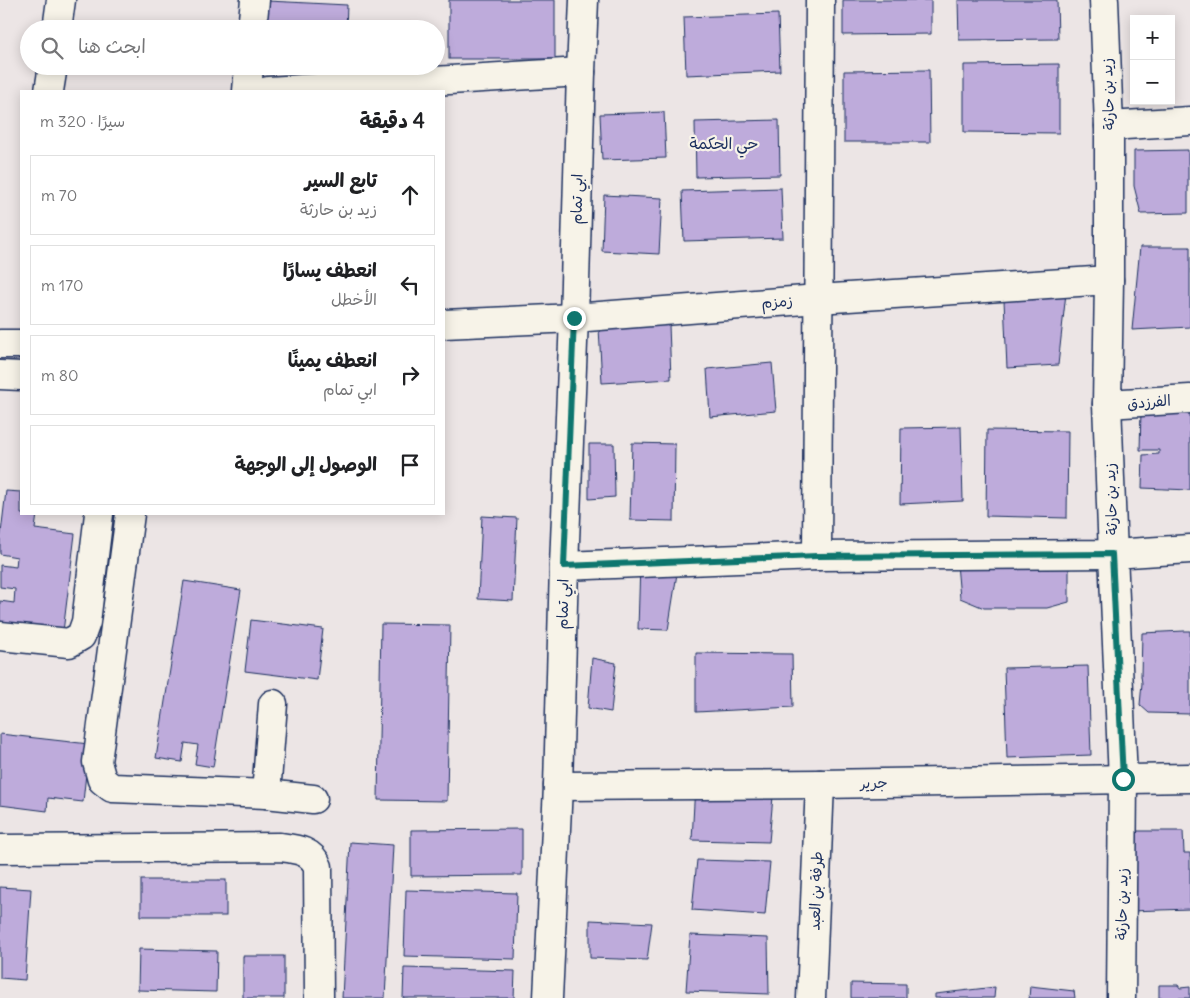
<!DOCTYPE html>
<html lang="ar">
<head>
<meta charset="utf-8">
<style>
  :root { --surface:#fff; --page:#f2f2f2; --text:#202124; --muted:#757577; --line:#e0e0e0 }
  body { margin:0; font-family:Delius,"Playpen Sans Arabic",sans-serif; background:var(--page); color:var(--text); direction:rtl }
  .controls { position:absolute; right:15px; top:15px; display:grid; overflow:hidden; border-radius:0px; box-shadow:0 2px 12px #0003 }
  .controls button { width:45px; height:45px; display:grid; place-items:center; padding:0; border:0; border-bottom:1px solid var(--line); background:var(--surface); color:var(--text); font:25px sans-serif }
  .stop { position:absolute; width:15px; height:15px; margin:-11px; border:4px solid #0f766e; border-radius:50%; background:#fff }
  .stop.end { background:#0f766e; border-color:#fff; box-shadow:0 1px 5px #0008 }
  .list { margin:0; padding:0; list-style:none }
  h2 { display:flex; justify-content:space-between; align-items:center; height:65px; margin:0; padding:0 20px; font-size:21px }
  h2 small { font-size:16px; font-weight:400; color:var(--muted) }
  .list li { display:grid; grid-template-columns:32px 1fr auto; gap:15px; align-items:center; box-sizing:border-box; height:80px; margin:0 10px 10px; padding:0 10px; border:1px solid var(--line); border-radius:0px }
  .list b { display:block; font-size:19px; white-space:nowrap }
  .list p { margin:0; font-size:16px; white-space:nowrap; color:var(--muted) }
  .list em { font-size:16px; font-style:normal; color:var(--muted) }
  .icon { flex:none; width:28px; height:28px; fill:none; stroke:currentColor; stroke-width:2; stroke-linecap:round; stroke-linejoin:round }
  .map { position:relative; flex:none; width:1190px; height:998px; overflow:hidden; direction:ltr }
  .search { position:absolute; background:var(--surface); box-shadow:0 2px 12px #0003; left:20px; top:20px; width:425px; height:55px; display:flex; align-items:center; gap:12px; box-sizing:border-box; padding:0 18px; border-radius:28px; color:var(--muted); font-size:19px }
  .panel { position:absolute; background:var(--surface); box-shadow:0 2px 12px #0003; left:20px; top:90px; width:425px; height:425px; border-radius:0px; direction:rtl }
  .map>svg:first-child { display:block }
  .building { fill:#beabdb; stroke:#1b2f5e }
  .lines { fill:none; stroke-linecap:round; stroke-linejoin:round }
  .minor-casing { stroke:#1b2f5e; stroke-width:31 }
  .minor { stroke:#f7f3e8; stroke-width:28 }
  .route { stroke:#0f766e; stroke-width:6 }
  .labels { text-anchor:middle; stroke-width:4.5; stroke-linejoin:round; paint-order:stroke }
  .street-label { font-size:15px; fill:#1b2f5e; stroke:#f7f3e8 }
  .neighbourhood-label { font-size:16px; fill:#1b2f5e; stroke:#f7f3e8 }
</style>
</head>
<body>
<div class="map">
<svg width="1190" height="998" viewBox="0 0 1190 998">
  <rect width="100%" height="100%" fill="#ece5e5"/>
  <filter id="ink" filterUnits="userSpaceOnUse"><feTurbulence type="fractalNoise" baseFrequency=".02" numOctaves="2"/><feDisplacementMap in="SourceGraphic" scale="10" xChannelSelector="R" yChannelSelector="G"/><feConvolveMatrix kernelMatrix="1 2 1 2 8 2 1 2 1" color-interpolation-filters="sRGB"/></filter>
  <g filter="url(#ink)">
    <g class="building">
      <rect x="449" y="0" width="106" height="59"/>
      <polygon points="843,0 931,0 931,34 843,35"/>
      <polygon points="958,0 1057,0 1058,39 959,40"/>
      <polygon points="268,1 347,5 346,29 266,29"/>
      <polygon points="778,14 780,71 686,75 684,17"/>
      <polygon points="1059,64 1059,133 964,132 964,65"/>
      <polygon points="929,70 930,142 844,142 844,71"/>
      <polygon points="664,112 666,158 602,160 600,114"/>
      <polygon points="779,120 780,175 696,177 695,122"/>
      <polygon points="1188,150 1188,213 1141,214 1134,186 1134,151"/>
      <polygon points="781,188 783,238 684,241 682,191"/>
      <polygon points="604,195 662,198 659,254 602,251"/>
      <polygon points="1140,247 1190,247 1190,327 1132,330"/>
      <polygon points="1066,293 1058,365 1007,368 1004,300"/>
      <polygon points="669,325 671,379 602,383 599,328"/>
      <polygon points="772,363 776,411 710,417 707,369"/>
      <polygon points="1190,410 1190,490 1142,488 1143,455 1159,454 1159,450 1140,450 1141,411"/>
      <polygon points="961,427 963,501 900,504 901,428"/>
      <polygon points="987,430 1068,431 1067,518 986,516"/>
      <polygon points="632,443 675,444 674,521 630,520"/>
      <polygon points="589,444 614,444 615,497 589,499"/>
      <polygon points="6,491 21,492 21,514 37,514 35,529 75,534 62,640 0,633 0,601 14,603 15,589 0,587 0,565 16,567 17,557 0,554 0,541"/>
      <polygon points="482,516 517,518 513,601 478,599"/>
      <polygon points="679,561 668,630 638,629 640,563"/>
      <polygon points="1069,563 1069,602 1047,608 984,608 960,598 957,564"/>
      <polygon points="184,581 241,590 213,767 195,764 198,745 185,743 182,762 156,758"/>
      <polygon points="251,620 323,629 317,680 245,671"/>
      <polygon points="381,624 450,625 447,801 378,800"/>
      <polygon points="1184,631 1190,631 1190,714 1149,713 1140,705 1142,683 1141,676 1142,633"/>
      <polygon points="696,653 792,654 793,707 696,712"/>
      <polygon points="592,658 616,663 611,712 588,708"/>
      <polygon points="1088,666 1091,755 1007,758 1004,668"/>
      <polygon points="0,734 89,744 83,802 48,798 47,811 0,805"/>
      <polygon points="695,785 774,785 769,842 692,840"/>
      <polygon points="522,829 522,875 411,876 411,830"/>
      <polygon points="1135,831 1183,831 1184,853 1190,853 1190,909 1130,911"/>
      <polygon points="350,842 393,845 385,998 342,998"/>
      <polygon points="697,860 770,862 765,915 692,910"/>
      <rect x="141" y="880" width="85" height="36"/>
      <polygon points="0,887 31,889 25,980 0,978"/>
      <polygon points="406,890 517,893 515,959 404,956"/>
      <polygon points="590,920 652,923 647,960 590,958"/>
      <polygon points="690,935 768,938 769,994 686,991"/>
      <polygon points="139,949 217,951 216,992 138,990"/>
      <rect x="243" y="956" width="41" height="42"/>
      <polygon points="404,968 515,971 514,998 403,998"/>
      <polygon points="851,983 906,984 906,998 851,998"/>
      <polygon points="1159,985 1178,985 1180,988 1190,987 1190,998 1159,998"/>
      <polygon points="1030,986 1074,991 1075,998 1029,998"/>
      <polygon points="995,987 994,998 935,998 935,994"/>
    </g>
    <g class="lines">
      <defs>
        <g id="minor">
          <polyline points="1104,0 1109,126 1109,280 1107,404 1113,554 1123,779 1121,998"/>
          <polyline points="57,29 61,0"/>
          <polyline points="252,29 255,0"/>
          <polyline points="49,91 53,66"/>
          <polyline points="247,91 249,66"/>
          <polyline points="268,91 581,72"/>
          <polyline points="1109,126 1190,121"/>
          <polyline points="444,324 574,318 818,299 1109,280"/>
          <polyline points="0,344 21,344"/>
          <polyline points="0,375 21,376"/>
          <polyline points="1107,404 1190,399"/>
          <polyline points="130,514 97,762 102,780 112,788 266,794 313,799"/>
          <polyline points="817,556 820,0"/>
          <polyline points="564,566 817,556 1113,554 1190,549"/>
          <polyline points="0,636 69,643 81,636 86,622 99,514"/>
          <polyline points="558,786 820,784 1190,778"/>
          <polyline points="266,794 273,704"/>
          <path d="M0 849 280 847C295 849 312 850 318 867L319 998"/>
          <polyline points="548,998 558,786 564,566 574,318 581,72 584,0"/>
          <polyline points="811,998 820,784"/>
        </g>
      </defs>
      <use href="#minor" class="minor-casing"/>
      <use href="#minor" class="minor"/>
    </g>
  </g>
  <g class="lines" filter="url(#ink)">
    <polyline class="route" points="574,318 564,566 817,556 1112,554 1123,779"/>
  </g>
  <g class="labels">
    <g class="street-label">
      <text transform="translate(1108 94) rotate(-92)" y="5">زيد بن حارثة</text>
      <text transform="translate(577 199) rotate(-89)" y="5">ابي تمام</text>
      <text transform="translate(777 302) rotate(-5)" y="5">زمزم</text>
      <text transform="translate(1149 402) rotate(-4)" y="5">الفرزدق</text>
      <text transform="translate(1111 499) rotate(-92)" y="5">زيد بن حارثة</text>
      <text transform="translate(563 604) rotate(-89)" y="5">ابي تمام</text>
      <text transform="translate(874 783) rotate(-1)" y="5">جرير</text>
      <text transform="translate(816 891) rotate(-88)" y="5">طرفة بن العبد</text>
      <text transform="translate(1122 904) rotate(-89)" y="5">زيد بن حارثة</text>
    </g>
    <g class="neighbourhood-label">
      <text x="724" y="149">حي الحكمة</text>
    </g>
  </g>
</svg>
<div class="controls">
<button>+</button>
<button>−</button>
</div>
<div class="stop" style="left:1123px;top:779px"></div>
<div class="stop end" style="left:574px;top:318px"></div>
<div class="search"><svg class="icon" aria-label="search" viewBox="0 0 24 24"><circle cx="10" cy="10" r="6"/><path d="M15 15l6 6"/></svg>ابحث هنا</div>
<section class="panel">
<h2>4 دقيقة<small>سيرًا · 320 m</small></h2>
<ul class="list">
<li><svg class="icon" aria-label="ahead" viewBox="0 0 24 24"><path d="M12 20V5M6 11l6-6 6 6"/></svg><div><b>تابع السير</b><p>زيد بن حارثة</p></div><em>70 m</em></li>
<li><svg class="icon" aria-label="left" viewBox="0 0 24 24"><path d="M17 20v-9H6M10 6l-5 5 5 5"/></svg><div><b>انعطف يسارًا</b><p>الأخطل</p></div><em>170 m</em></li>
<li><svg class="icon" aria-label="right" viewBox="0 0 24 24"><path d="M7 20v-9h11M14 6l5 5-5 5"/></svg><div><b>انعطف يمينًا</b><p>ابي تمام</p></div><em>80 m</em></li>
<li><svg class="icon" aria-label="arrive" viewBox="0 0 24 24"><path d="M6 21V4h12l-3 4 3 4H6"/></svg><div><b>الوصول إلى الوجهة</b></div></li>
</ul>
</section>
</div>
</body>
</html>
